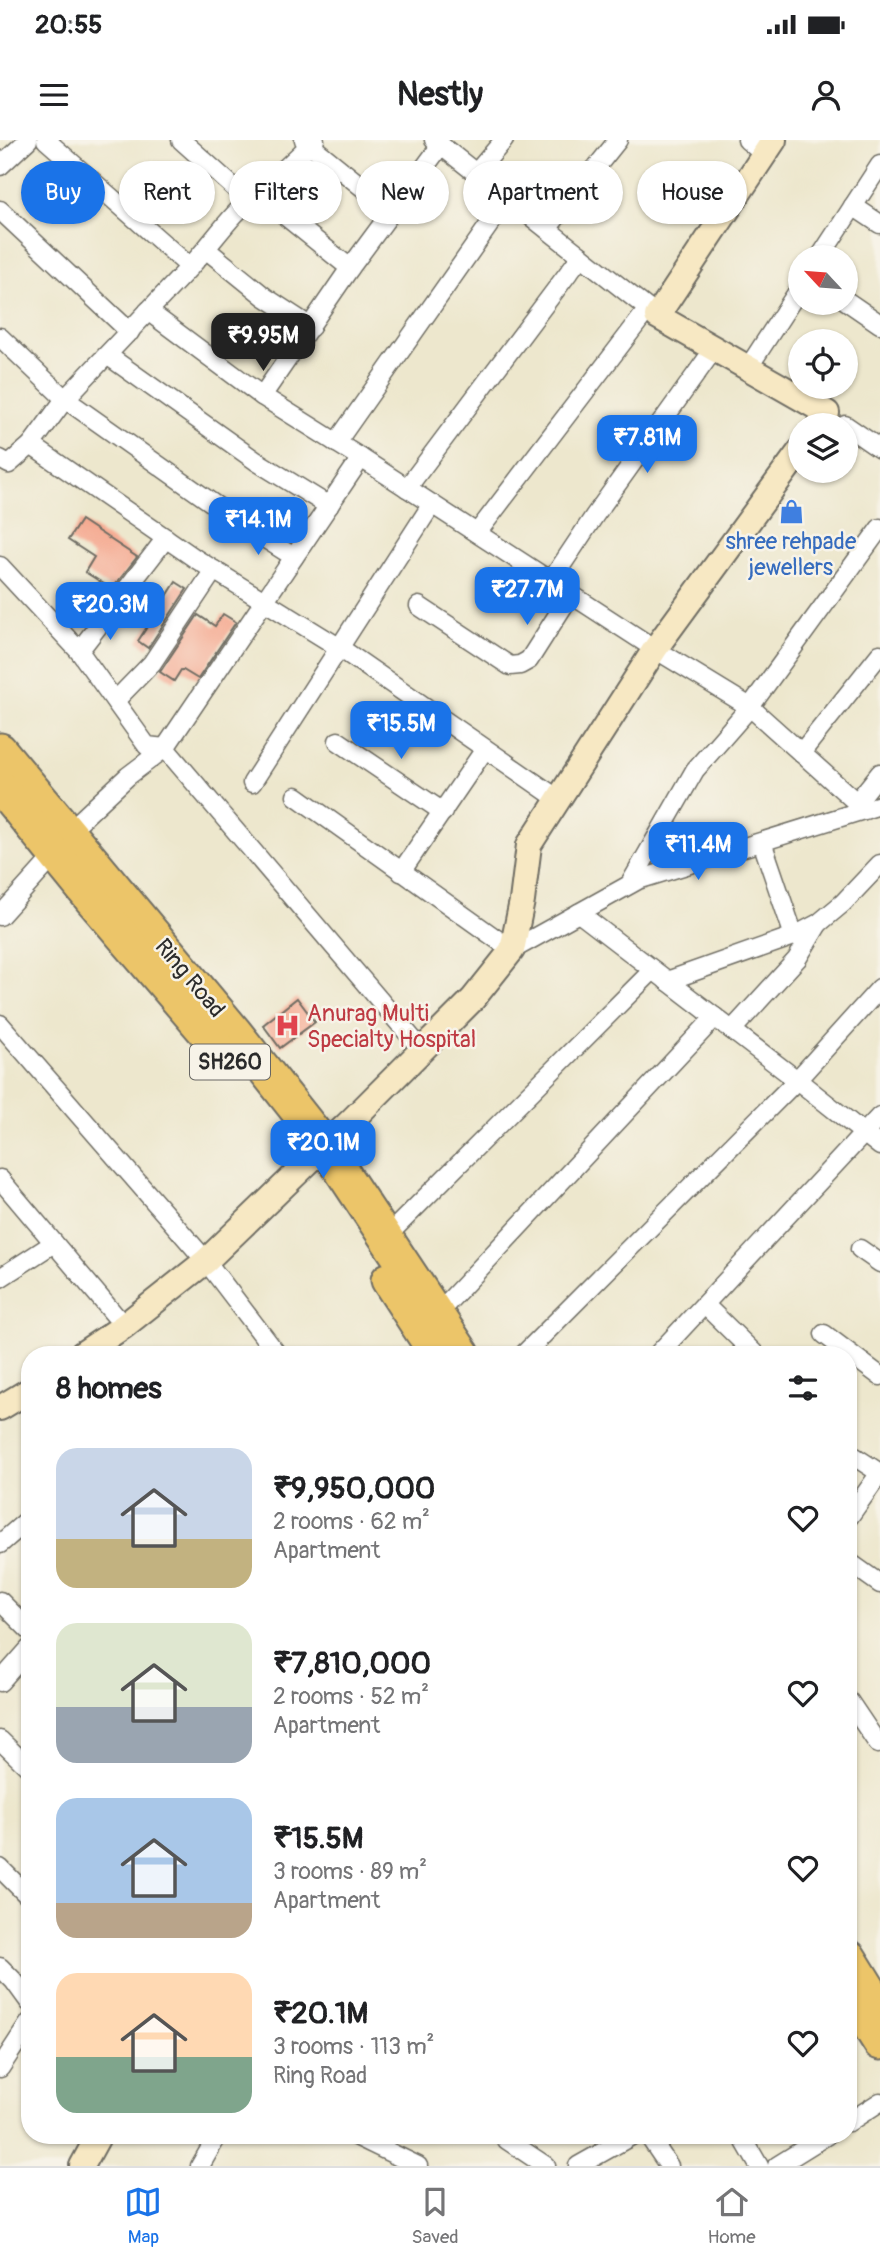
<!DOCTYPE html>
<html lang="en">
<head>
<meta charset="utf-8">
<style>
	:root { --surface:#fff; --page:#f2f2f2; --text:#202124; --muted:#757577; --line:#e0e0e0; --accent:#1a73e8 }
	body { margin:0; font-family:Pangolin,sans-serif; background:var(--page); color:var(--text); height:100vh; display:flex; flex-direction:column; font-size:26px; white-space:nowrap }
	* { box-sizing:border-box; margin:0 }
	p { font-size:23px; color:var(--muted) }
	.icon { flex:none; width:38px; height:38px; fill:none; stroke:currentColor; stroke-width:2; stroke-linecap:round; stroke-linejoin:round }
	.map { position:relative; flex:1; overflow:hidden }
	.panel { position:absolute; left:21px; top:1206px; width:836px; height:798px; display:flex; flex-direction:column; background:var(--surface); border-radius:28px; box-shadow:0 2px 5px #0004 }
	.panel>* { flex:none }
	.hud { position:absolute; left:21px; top:21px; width:838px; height:63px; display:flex; gap:14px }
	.needle { width:46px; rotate:296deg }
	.tools { position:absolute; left:788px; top:105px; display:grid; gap:14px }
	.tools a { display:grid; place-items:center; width:70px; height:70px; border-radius:50%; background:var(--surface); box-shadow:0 2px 5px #0004; font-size:35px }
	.price { position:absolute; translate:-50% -60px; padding:0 16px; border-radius:14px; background:var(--accent); color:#fff; font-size:23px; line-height:46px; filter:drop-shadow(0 2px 4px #0008) }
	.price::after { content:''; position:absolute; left:50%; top:42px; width:21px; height:16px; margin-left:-10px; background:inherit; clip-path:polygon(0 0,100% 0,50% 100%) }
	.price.on { background:#222; color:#fff }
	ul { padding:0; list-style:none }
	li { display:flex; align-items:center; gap:21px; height:175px; padding:0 35px }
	li span { display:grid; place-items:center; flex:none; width:196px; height:140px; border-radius:21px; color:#555 }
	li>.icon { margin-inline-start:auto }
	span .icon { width:84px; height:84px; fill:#fffc; stroke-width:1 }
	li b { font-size:30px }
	h2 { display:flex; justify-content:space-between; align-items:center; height:84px; padding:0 35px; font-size:30px }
	.pill { padding:0 24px; border-radius:32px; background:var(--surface); box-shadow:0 2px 5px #0004; font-size:24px; line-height:63px }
	.pill.on { background:var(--accent); color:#fff }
	.status { display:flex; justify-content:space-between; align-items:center; height:49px; padding:0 35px; background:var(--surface); direction:ltr }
	.status svg { height:19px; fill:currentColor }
	header { display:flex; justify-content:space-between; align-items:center; height:91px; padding:0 35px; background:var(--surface); font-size:32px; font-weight:800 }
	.dock { display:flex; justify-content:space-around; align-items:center; height:98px; border-top:2px solid var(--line); background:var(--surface); font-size:19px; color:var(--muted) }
	.dock a { display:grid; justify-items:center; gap:4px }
	.dock .on { color:var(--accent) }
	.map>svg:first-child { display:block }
	.building { fill:#f5a78e }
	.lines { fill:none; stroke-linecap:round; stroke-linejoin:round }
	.street-casing { stroke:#6f6d64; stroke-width:21 }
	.secondary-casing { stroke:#6f6d64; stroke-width:28 }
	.highway-casing { stroke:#6f6d64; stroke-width:37 }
	.street { stroke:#fff; stroke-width:18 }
	.secondary { stroke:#f7e8c3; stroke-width:24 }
	.highway { stroke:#ecc569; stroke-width:33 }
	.labels { text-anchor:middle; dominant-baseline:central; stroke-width:5; stroke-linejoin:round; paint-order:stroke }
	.shield { fill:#f7f3e8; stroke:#686764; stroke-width:2 }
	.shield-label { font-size:21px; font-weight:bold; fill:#2b2b2b }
	.shop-label { font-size:23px; fill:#366cbe; stroke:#f7f3e8 }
	.street-label { font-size:23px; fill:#2b2b2b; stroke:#f7f3e8 }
	.health-label { font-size:23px; fill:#be3a42; stroke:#f7f3e8; text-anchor:start }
</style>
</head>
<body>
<div class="status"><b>20:55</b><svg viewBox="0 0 49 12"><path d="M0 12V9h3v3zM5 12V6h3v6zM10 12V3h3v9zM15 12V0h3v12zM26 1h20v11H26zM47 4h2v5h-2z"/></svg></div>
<header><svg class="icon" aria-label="menu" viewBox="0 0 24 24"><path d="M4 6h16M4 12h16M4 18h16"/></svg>Nestly<svg class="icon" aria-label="person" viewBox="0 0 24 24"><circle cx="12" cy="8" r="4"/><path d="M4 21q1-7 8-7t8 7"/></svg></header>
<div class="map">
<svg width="880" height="2026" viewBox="0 0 880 2026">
	<rect width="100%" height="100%" fill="#f7f3e8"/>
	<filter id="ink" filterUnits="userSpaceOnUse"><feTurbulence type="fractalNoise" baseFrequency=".0143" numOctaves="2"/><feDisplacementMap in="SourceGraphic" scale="14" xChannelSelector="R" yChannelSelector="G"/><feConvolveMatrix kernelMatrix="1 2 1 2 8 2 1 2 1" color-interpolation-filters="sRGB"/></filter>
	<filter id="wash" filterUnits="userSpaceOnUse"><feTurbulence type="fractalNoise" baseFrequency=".00686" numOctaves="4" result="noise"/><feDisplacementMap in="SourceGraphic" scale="28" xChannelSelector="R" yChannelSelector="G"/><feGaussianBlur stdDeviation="1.57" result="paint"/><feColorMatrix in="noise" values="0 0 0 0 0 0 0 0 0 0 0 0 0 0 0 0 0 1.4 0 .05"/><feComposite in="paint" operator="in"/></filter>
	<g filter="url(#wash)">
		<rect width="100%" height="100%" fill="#ede7cd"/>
		<g id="blocks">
			<g class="building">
				<polygon points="81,380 137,417 112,449 85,432 94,417 68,400"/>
				<polygon points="176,442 187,449 148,508 138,501"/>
				<polygon points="223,474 236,482 198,539 183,530 181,530 174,541 160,532 198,475 215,486"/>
				<polygon points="297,858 315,882 280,908 263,885"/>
			</g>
		</g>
	</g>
	<g filter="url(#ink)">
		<use href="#blocks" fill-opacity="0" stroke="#6f6d64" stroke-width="2"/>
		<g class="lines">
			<defs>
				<g id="street">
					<polyline points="181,0 248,60"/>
					<polyline points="304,0 393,72"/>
					<polyline points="434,0 657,176"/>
					<polyline points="747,0 764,14"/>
					<polyline points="0,26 28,0"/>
					<polyline points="476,33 504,0"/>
					<polyline points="258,54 350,128"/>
					<polyline points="853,66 880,84"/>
					<polyline points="0,70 130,192"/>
					<polyline points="547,89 618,0"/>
					<polyline points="207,110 265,157 311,187"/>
					<polyline points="820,117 880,25"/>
					<path d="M190 127C211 105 234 69 258 54L315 0"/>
					<polyline points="845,160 880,184"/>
					<polyline points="148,171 262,256 361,318"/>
					<polyline points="0,197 65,259 190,127 46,0"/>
					<polyline points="107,215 256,321 329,366"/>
					<polyline points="748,228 800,148"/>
					<polyline points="262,256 350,128 441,5"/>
					<polyline points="845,285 880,309"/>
					<polyline points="336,303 508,58"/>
					<polyline points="0,319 9,324 31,305"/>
					<polyline points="407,348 581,116"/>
					<polyline points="477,393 648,169"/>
					<polyline points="294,417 242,384 65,259 31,305 196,419 340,508 558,659"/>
					<polyline points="0,426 79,511"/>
					<polyline points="551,441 595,375 714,209"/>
					<polyline points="419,466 510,526 520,525 529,520 571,454"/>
					<polyline points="115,561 152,523 214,430"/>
					<polyline points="338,601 443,672"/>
					<polyline points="165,608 147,606 79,511 166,398"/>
					<polyline points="801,613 880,514"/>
					<polyline points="252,643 432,364"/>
					<polyline points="296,656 512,810 638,740 880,665"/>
					<polyline points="857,662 880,633"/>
					<polyline points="68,692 128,636 165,608"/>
					<polyline points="762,702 794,796"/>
					<polyline points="401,732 485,609"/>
					<polyline points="630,744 695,630 750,567 880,388"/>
					<polyline points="579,773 797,940 880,1006"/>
					<polyline points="0,776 55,715"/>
					<polyline points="667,841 794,796 819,783 843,763 880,724"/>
					<polyline points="0,884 206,1121 277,1214"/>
					<polyline points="732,890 797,819 818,784"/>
					<polyline points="422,910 165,608 361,318 655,509 750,567 865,670"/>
					<polyline points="0,1039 124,1186"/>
					<polyline points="386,1097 653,830"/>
					<polyline points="860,1109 880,1123"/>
					<polyline points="0,1138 54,1103"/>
					<polyline points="705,1165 755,1214"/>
					<polyline points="437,1174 715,877"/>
					<polyline points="824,1194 880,1236"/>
					<polyline points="524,1214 797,940 880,848"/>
					<polyline points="658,1214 880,976"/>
					<polyline points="849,1313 880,1333"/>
					<polyline points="849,1377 880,1333"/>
					<polyline points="0,1404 30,1378"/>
					<polyline points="849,1422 880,1444"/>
					<polyline points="0,1461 30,1491"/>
					<polyline points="0,1542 30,1508"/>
					<polyline points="849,1561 878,1604"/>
					<polyline points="0,1600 30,1629"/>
					<polyline points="0,1728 30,1758"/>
					<polyline points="0,1827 14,1841 30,1863"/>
					<polyline points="0,1928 30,1882"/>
					<polyline points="849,1982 880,1962"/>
					<polyline points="354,1995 418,2026"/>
					<polyline points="507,1995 507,2000 546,2026"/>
					<polyline points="648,1995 669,2026"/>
					<polyline points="741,1995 759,2026"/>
					<polyline points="200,2026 218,1995"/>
					<polyline points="578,2026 633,1995"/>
					<polyline points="777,2026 827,1995"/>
				</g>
				<g id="secondary">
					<polyline points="774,0 657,176 827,273 819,285"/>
					<polyline points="82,1214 124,1186 206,1121 353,979 473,859 512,810 522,761 529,705 655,509 800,311"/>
					<polyline points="0,1268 30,1250"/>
					<polyline points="82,2026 99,1995"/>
				</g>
				<g id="highway">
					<polyline points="0,610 234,891 325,1006 463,1214"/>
					<polyline points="0,647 92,760 218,907"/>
					<polyline points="388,1140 436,1214"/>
					<polyline points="849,1817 880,1867"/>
					<polyline points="849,1854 880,1903"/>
				</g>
			</defs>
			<use href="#street" class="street-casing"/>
			<use href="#secondary" class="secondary-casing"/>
			<use href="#highway" class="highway-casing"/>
			<use href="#street" class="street"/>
			<use href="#secondary" class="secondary"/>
			<use href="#highway" class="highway"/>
		</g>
	</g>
	<defs>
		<symbol id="shop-bare" viewBox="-9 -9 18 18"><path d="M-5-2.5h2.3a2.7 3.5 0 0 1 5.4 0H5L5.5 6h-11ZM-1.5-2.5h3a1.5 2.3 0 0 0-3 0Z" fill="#3f7fe0" stroke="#f7f3e8" stroke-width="2.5" paint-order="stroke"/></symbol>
		<symbol id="hospital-bare" viewBox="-9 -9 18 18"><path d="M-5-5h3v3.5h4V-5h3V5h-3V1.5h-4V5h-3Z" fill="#e0444e" stroke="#f7f3e8" stroke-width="2.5" paint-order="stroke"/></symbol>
	</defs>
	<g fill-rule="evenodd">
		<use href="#shop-bare" x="774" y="354" width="35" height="35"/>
		<use href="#hospital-bare" x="270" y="868" width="35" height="35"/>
	</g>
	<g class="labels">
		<rect class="shield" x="190" y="904.5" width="80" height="35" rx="5"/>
		<g class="shield-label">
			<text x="230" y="922">SH260</text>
		</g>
		<g class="shop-label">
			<text x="791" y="401">shree rehpade<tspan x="791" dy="26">jewellers</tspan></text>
		</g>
		<g class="street-label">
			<text transform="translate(190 838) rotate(50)">Ring Road</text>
		</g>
		<g class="health-label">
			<text x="307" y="873">Anurag Multi<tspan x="307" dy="26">Specialty Hospital</tspan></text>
		</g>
	</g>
</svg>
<div class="tools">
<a><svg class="needle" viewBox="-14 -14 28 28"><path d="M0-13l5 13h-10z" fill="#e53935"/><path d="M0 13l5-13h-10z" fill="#757577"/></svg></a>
<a><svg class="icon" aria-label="locate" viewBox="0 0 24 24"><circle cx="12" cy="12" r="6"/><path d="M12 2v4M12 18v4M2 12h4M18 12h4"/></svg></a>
<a><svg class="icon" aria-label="layers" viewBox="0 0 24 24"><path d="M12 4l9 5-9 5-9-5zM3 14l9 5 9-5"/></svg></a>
</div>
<b class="price on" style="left:263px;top:233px">₹9.95M</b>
<b class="price" style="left:647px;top:335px">₹7.81M</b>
<b class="price" style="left:258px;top:417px">₹14.1M</b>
<b class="price" style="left:527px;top:487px">₹27.7M</b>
<b class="price" style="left:110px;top:502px">₹20.3M</b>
<b class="price" style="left:401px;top:621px">₹15.5M</b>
<b class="price" style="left:698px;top:742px">₹11.4M</b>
<b class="price" style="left:323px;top:1040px">₹20.1M</b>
<div class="hud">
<a class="pill on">Buy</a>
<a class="pill">Rent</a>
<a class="pill">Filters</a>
<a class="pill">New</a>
<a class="pill">Apartment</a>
<a class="pill">House</a>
</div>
<section class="panel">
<h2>8 homes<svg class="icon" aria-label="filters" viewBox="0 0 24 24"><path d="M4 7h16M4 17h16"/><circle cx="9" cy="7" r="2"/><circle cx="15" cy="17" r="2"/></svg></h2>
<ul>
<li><span style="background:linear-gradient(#c9d6e8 65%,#c2b280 0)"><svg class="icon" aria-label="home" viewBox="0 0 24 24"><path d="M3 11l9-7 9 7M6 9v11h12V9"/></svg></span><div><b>₹9,950,000</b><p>2 rooms · 62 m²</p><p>Apartment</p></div><svg class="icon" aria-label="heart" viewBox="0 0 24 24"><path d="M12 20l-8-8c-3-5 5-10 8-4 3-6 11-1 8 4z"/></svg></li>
<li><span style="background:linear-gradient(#dfe7d0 60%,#9aa5b1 0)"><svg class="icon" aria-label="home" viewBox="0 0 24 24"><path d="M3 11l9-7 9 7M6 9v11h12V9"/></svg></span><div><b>₹7,810,000</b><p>2 rooms · 52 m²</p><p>Apartment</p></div><svg class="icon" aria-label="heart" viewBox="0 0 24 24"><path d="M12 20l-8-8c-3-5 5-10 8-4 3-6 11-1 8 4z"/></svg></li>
<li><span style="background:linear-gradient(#a9c7e8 75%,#b9a48a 0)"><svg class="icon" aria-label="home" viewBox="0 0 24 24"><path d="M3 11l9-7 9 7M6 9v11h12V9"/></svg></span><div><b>₹15.5M</b><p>3 rooms · 89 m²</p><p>Apartment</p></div><svg class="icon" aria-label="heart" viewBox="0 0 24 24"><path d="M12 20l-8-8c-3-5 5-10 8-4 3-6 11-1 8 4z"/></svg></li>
<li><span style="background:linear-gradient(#ffd9b3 60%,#7fa58c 0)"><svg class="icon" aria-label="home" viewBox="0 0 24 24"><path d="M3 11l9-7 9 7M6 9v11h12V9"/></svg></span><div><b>₹20.1M</b><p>3 rooms · 113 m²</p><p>Ring Road</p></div><svg class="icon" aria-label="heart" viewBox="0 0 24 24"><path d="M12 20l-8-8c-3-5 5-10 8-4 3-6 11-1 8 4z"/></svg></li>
</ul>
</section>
</div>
<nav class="dock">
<a class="on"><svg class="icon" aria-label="map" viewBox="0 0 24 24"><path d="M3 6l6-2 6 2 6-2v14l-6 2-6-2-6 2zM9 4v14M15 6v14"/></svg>Map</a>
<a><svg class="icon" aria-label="saved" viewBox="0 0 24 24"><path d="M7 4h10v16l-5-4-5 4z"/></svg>Saved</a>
<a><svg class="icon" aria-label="home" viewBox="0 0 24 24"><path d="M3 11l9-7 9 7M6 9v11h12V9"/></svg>Home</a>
</nav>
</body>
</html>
